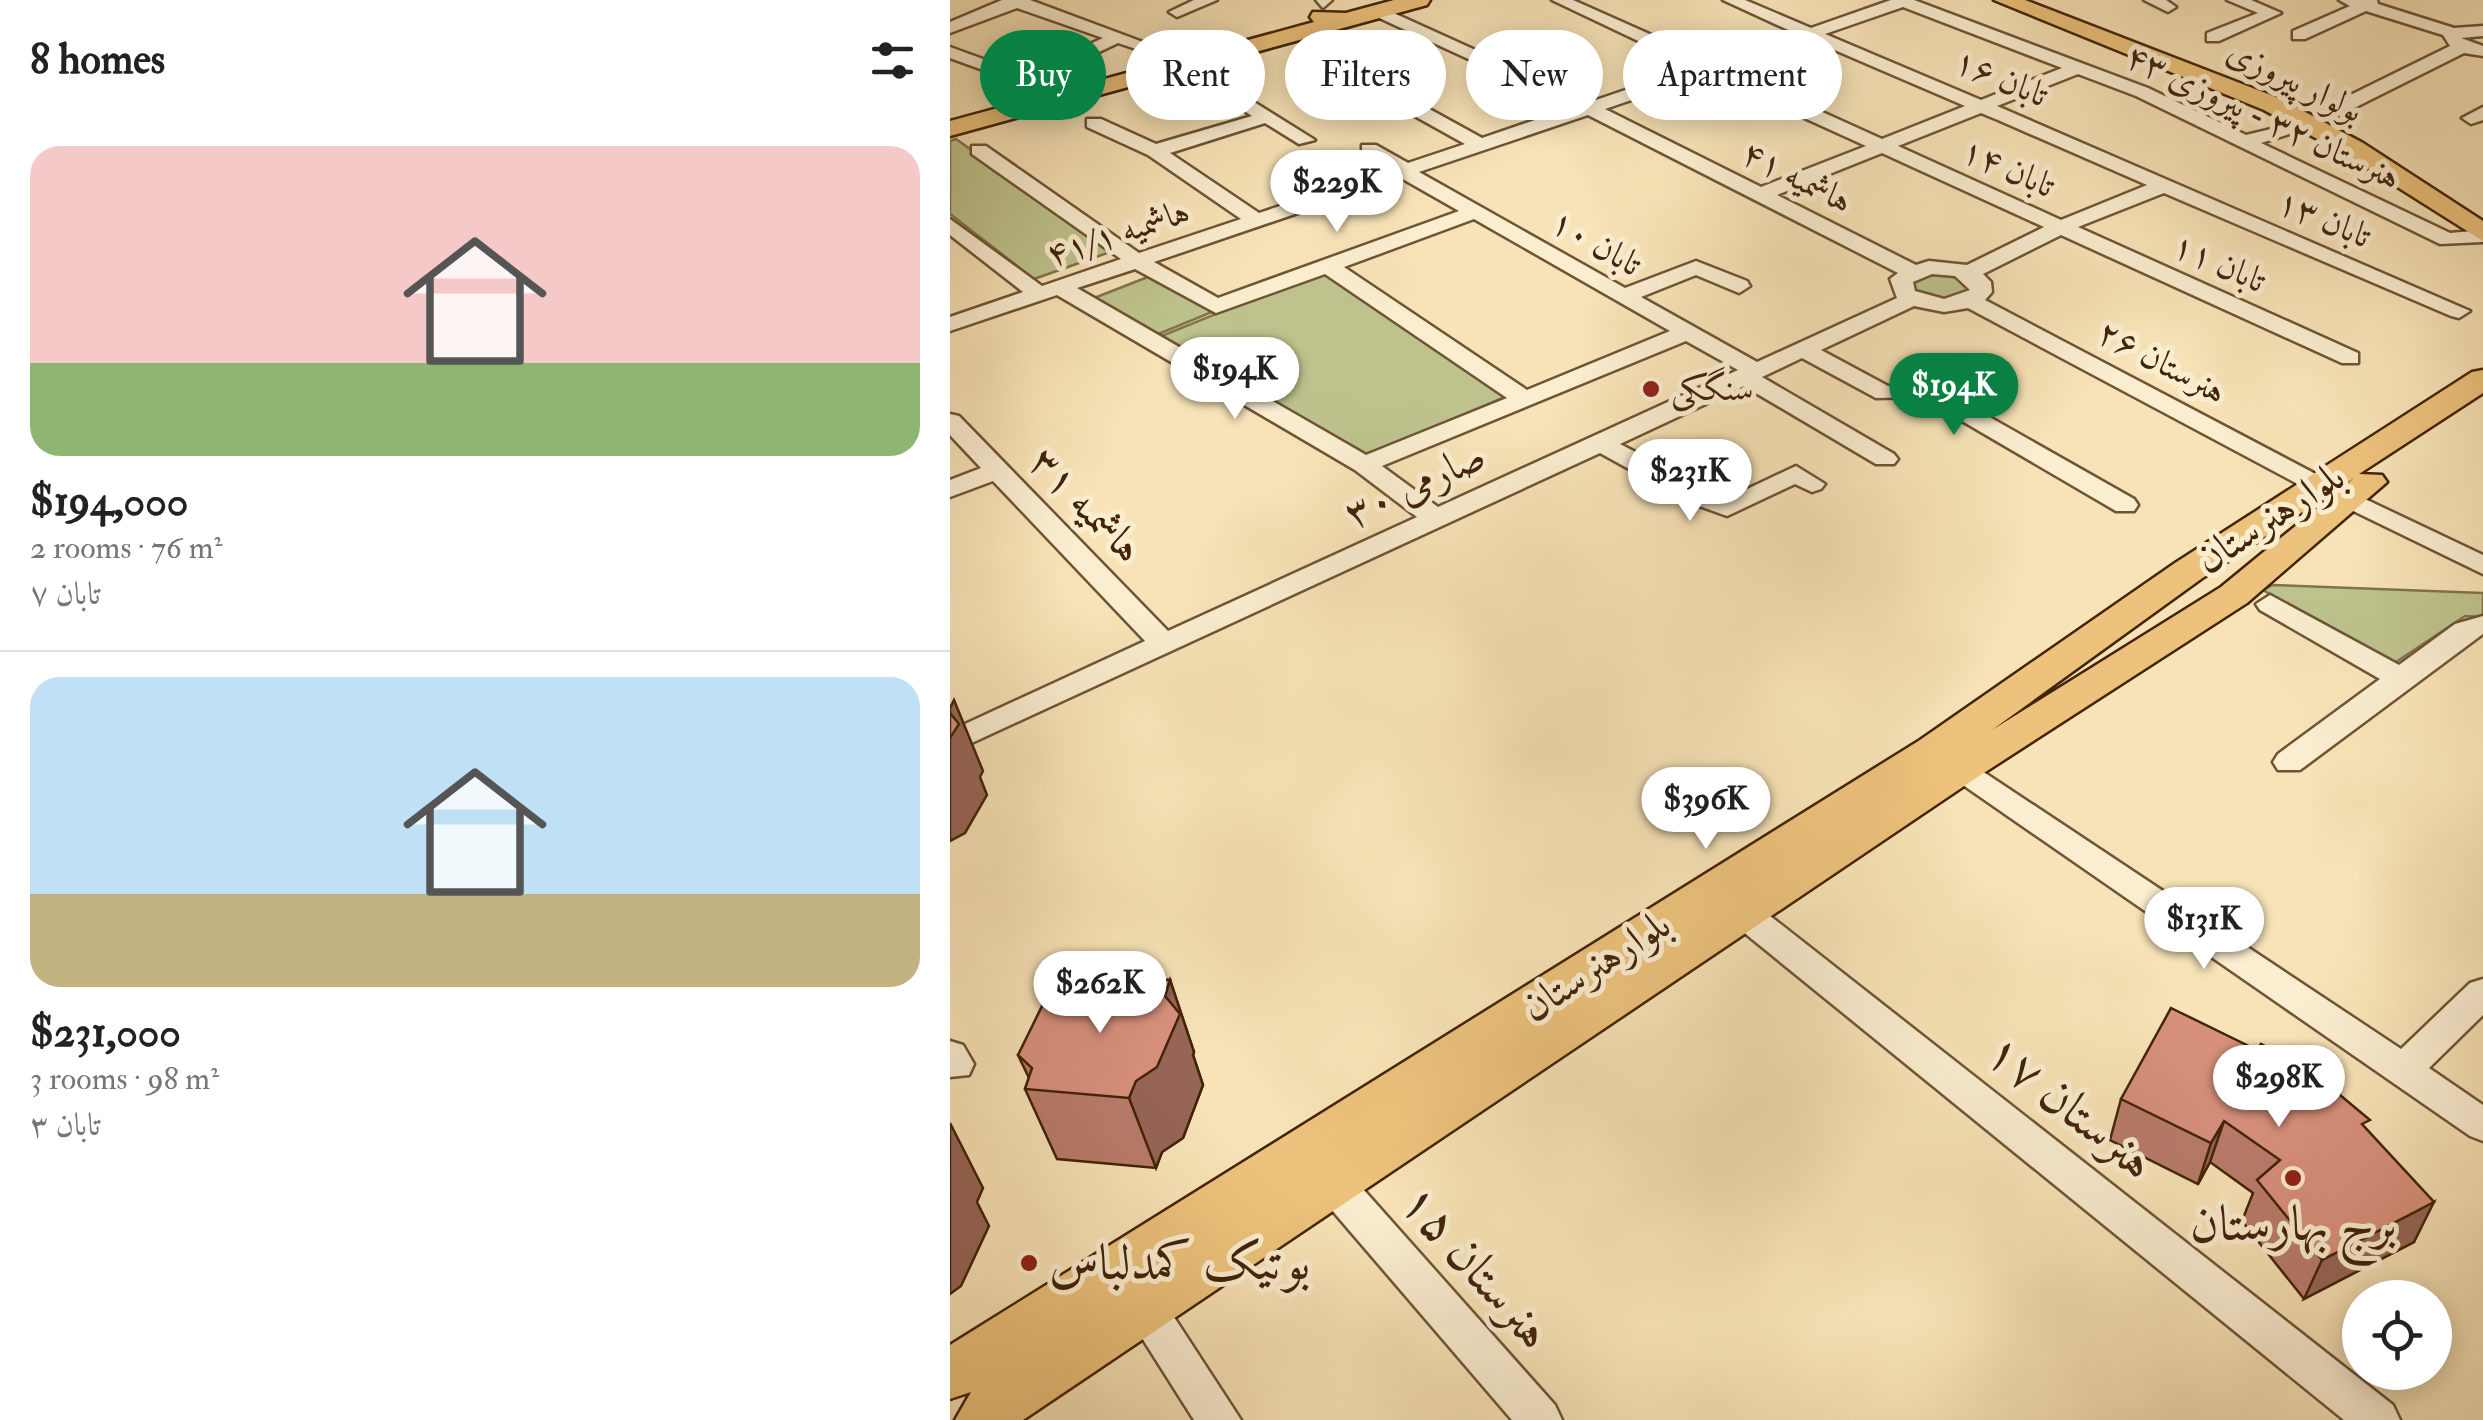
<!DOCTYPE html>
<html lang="en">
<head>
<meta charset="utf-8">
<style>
	:root { --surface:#fff; --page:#f6f6f6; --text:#222; --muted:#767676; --line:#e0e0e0; --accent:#0b8043 }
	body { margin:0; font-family:"IM FELL Double Pica",Amiri,serif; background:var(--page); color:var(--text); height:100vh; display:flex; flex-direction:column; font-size:38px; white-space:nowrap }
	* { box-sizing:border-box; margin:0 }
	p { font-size:32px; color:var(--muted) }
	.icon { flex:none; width:55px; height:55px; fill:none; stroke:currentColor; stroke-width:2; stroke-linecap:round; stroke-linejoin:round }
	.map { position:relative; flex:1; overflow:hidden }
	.side { display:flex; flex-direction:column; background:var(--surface); width:950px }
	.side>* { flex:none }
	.hud { position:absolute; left:30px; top:30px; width:950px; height:90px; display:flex; gap:20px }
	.buttons { position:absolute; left:1392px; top:1280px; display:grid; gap:20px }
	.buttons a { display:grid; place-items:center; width:110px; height:110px; border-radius:50%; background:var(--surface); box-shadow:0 5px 25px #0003; font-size:50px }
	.price { position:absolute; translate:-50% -85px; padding:0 22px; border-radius:35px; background:#fff; color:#222; font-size:32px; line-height:65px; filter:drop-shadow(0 2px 5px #0008) }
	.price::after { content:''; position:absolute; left:50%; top:60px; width:30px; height:22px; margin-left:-15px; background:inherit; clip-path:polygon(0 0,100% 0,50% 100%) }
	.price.on { background:var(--accent); color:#fff }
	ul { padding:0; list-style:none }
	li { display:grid; align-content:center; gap:20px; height:530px; padding:0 30px }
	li+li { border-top:2px solid var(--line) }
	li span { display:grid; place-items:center; height:310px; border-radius:30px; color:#555 }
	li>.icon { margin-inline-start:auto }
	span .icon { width:180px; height:180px; fill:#fffc; stroke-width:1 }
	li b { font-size:42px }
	h2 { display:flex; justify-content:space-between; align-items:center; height:120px; padding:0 30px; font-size:42px }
	.chip { padding:0 35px; border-radius:45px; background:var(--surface); box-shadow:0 5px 25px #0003; font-size:35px; line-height:90px }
	.chip.on { background:var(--accent); color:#fff }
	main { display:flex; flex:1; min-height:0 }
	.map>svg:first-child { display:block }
	.green { fill:#bec38d; stroke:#80744b; stroke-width:2.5 }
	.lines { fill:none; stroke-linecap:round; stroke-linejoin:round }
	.minor-casing { stroke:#6f5434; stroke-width:5 }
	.major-casing { stroke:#422409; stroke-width:5 }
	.minor { fill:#faedd0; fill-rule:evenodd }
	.major { fill:#ecc27c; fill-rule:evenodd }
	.wall { fill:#b97c6b; stroke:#422409; stroke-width:2.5 }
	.shaded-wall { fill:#966557; stroke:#422409; stroke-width:2.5 }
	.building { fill:#d7907c; stroke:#422409; stroke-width:2.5 }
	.poi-dot { fill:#8f2418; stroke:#faedd0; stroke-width:4 }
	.labels { text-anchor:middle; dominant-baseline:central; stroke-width:10; stroke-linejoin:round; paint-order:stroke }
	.far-street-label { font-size:35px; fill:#422409; stroke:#faedd0 }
	.far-poi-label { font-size:35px; fill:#422409; stroke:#faedd0; text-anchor:start }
	.street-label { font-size:42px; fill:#422409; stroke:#faedd0 }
	.near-street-label { font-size:50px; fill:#422409; stroke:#faedd0 }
	.near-poi-label { font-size:50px; fill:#422409; stroke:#faedd0 }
</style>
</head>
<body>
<main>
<section class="side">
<h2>8 homes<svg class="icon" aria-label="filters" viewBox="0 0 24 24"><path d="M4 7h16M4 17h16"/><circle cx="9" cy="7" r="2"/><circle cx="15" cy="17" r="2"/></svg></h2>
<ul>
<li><span style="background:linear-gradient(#f6c9c9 70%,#8fb573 0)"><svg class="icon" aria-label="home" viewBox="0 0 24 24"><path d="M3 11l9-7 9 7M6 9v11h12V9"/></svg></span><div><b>$194,000</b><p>2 rooms · 76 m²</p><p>تابان ۷</p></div></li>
<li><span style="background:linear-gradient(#bfe0f5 70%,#c2b280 0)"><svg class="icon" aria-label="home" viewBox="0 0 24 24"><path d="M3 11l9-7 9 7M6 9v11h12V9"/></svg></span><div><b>$231,000</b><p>3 rooms · 98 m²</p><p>تابان ۳</p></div></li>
</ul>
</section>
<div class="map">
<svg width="1533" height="1420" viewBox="0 0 1533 1420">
	<rect width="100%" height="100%" fill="#f7e3b7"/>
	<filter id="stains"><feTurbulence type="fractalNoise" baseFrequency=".002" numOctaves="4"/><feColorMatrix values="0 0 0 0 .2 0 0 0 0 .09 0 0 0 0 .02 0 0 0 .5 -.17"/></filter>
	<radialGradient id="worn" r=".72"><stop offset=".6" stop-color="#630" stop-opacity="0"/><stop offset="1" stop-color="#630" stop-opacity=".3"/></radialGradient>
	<g class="green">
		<polygon points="6,139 163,251 84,279 0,214 0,141"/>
		<polygon points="372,271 555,397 415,457 209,337"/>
		<polygon points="975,273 1011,276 1019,290 991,300 965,292 962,281"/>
		<polygon points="203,275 262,312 206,335 144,298"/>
		<polygon points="1323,585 1533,593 1533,617 1515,616 1443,664 1313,590"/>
	</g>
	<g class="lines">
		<defs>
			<g id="minor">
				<polygon points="52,0 80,0 225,54 216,59 168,43 90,80 100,86 91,91 0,58 0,47 74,74 153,38 67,8 0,33 0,22"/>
				<polygon points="244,0 267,0 227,17 219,12"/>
				<polygon points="366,0 382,0 373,8"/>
				<path d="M602 0H623L760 61 845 33 773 0H795L861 28 941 0H964L1198 88 1296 135 1355 121V129L1311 143 1500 233 1533 230V242L1490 244 1186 96 1128 74 1047 106 1520 311 1509 318 1501 316 1214 193 1128 227 1408 353V363H1392L1111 235 1033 274 1041 282 1042 292 1035 300 1379 481 1383 486 1379 491H1361L1018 308 994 312 964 306 871 350 938 386 983 385 1184 499 1188 505 1184 511H1166L971 397 926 398 852 358 812 377 944 454 948 459 944 464H926L794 386 670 444 776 499 846 466 875 484 871 489 862 492 845 484 777 516 741 503 650 453 0 753V731L195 641 43 481 0 497V480L31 468 0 435V414L9 416 218 631 467 517 405 470 107 295 0 331V317L73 292 0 235V219L92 286 171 259 22 154V146H36L189 253 291 219 198 155 137 127V119H151L206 144 302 116 254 84 269 80 365 140 349 144 315 123 220 153 309 213 440 169 412 153V145H426L458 163 515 144 362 59V51H374L532 138 623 107 425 16V10H437L640 102 743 67ZM953 7 1112 68 1031 100 875 34ZM859 39 1015 106 932 139 775 68ZM758 74 916 146 811 187 655 109ZM1031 113 1048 120 1197 185 1111 220 948 146ZM638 115 948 273 940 279 947 298 807 362 691 297 746 275 789 293 800 286 797 281 746 261 675 288 469 172ZM932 153 1094 227 1017 265 979 261 966 265 827 195ZM451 178 509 211 268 298 204 262ZM524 219 720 331 577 390 394 267ZM185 269 266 313 375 274 557 398 416 455 127 288ZM982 274 1005 276 1020 290 994 299 965 291 963 282ZM736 341 788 370 488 507 432 466Z"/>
				<polygon points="1194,0 1216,0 1226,7 1218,12"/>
				<polygon points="1277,0 1301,0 1331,13 1269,41 1257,41 1257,33 1308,13"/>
				<polygon points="1389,0 1427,0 1428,4 1504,28 1533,26 1533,36 1511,38 1533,46 1533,56 1514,53 1388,116 1374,116 1374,108 1500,46 1493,35 1416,11 1355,39 1343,39 1343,31 1400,6"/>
				<polygon points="1533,107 1533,120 1521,124 1512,118"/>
				<polygon points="1396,490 1533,555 1533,574 1387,503 1383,498 1387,493"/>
				<polygon points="1320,595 1449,665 1505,624 1533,616 1533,634 1350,770 1328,770 1323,762 1328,754 1430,679 1310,610 1306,604"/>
				<polygon points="1011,757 1451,1049 1520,983 1533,979 1533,1015 1479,1068 1533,1105 1533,1141 1520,1136 1000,776 995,768 1000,760"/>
				<polygon points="793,900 805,904 1443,1405 1450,1420 1394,1420 781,922 776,913 781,904"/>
				<polygon points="0,1041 13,1045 24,1064 19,1075 0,1077"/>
				<polygon points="383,1166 397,1171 605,1405 612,1420 562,1420 369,1195 363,1183 369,1171"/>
				<polygon points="194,1289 209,1294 291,1420 244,1420 173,1308 179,1294"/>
			</g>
			<g id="major">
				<polygon points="444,0 480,0 477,5 0,136 0,121 364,22 360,17 363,12 396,13"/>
				<polygon points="1044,0 1075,0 1331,99 1413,143 1533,221 1533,241 1395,154 1314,110"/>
				<path d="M1533 370V393L1409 474 1432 475 1437 482 1297 603 1026 778 73 1420H5L21 1392 0 1399V1345L970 740 1225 563 1522 372ZM1404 478 1271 587 1042 730 1251 579Z"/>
			</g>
		</defs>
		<use href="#minor" class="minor-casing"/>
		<use href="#major" class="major-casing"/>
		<use href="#minor" class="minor"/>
		<use href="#major" class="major"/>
	</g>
	<g class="wall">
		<polygon points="220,980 244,1052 243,1055 253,1085 233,1138 212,1152 206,1168 107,1159 75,1089 79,1078 68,1055"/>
		<polygon points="1171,1099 1416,1129 1464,1242 1354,1299 1292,1221 1303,1193 1260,1162 1248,1184 1160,1140"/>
	</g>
	<g class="shaded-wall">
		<polygon points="4,700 33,771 30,777 37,795 15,833 0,841 0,708"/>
		<polygon points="220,980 244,1052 243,1055 253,1085 233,1138 212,1152 206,1168 179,1098"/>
		<polygon points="1274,1121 1260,1162 1248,1184 1261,1143"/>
		<polygon points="0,1123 33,1188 27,1202 39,1226 11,1286 0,1294"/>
		<polygon points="1484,1202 1464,1242 1354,1299 1372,1260"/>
	</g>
	<g class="building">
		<polygon points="0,713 9,724 0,738"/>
		<polygon points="125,974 220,980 215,996 230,1014 207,1067 186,1081 179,1098 75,1089 82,1068 68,1055 94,1002 119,989"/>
		<polygon points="1221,1008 1307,1050 1311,1044 1366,1075 1420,1120 1412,1124 1484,1202 1372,1260 1307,1180 1330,1160 1274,1121 1261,1143 1171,1099"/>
	</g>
	<g class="poi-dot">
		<circle cx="701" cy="389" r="10"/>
		<circle cx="1343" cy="1178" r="10"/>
		<circle cx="79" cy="1263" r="10"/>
	</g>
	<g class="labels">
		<g class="far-street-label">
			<text transform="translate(1051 78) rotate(23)">تابان ۱۶</text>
			<text transform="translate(1345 81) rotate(26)">بولوار پیروزی</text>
			<text transform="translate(1313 117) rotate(25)">هنرستان ۳۲ - پیروزی ۴۳</text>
			<text transform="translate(1058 168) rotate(24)">تابان ۱۴</text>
			<text transform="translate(847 177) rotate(27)">هاشمیه ۴۱</text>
			<text transform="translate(1374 219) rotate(23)">تابان ۱۳</text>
			<text transform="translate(168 233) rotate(-18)">هاشمیه ۴۱/۱</text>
			<text transform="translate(646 243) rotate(30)">تابان ۱۰</text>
			<text transform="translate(1269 263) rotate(24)">تابان ۱۱</text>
			<text transform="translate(1212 362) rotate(28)">هنرستان ۲۶</text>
		</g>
		<g class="far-poi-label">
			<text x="721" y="389">سنگکی</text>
		</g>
		<g class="street-label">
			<text transform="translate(465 485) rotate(-25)">صارمی ۳۰</text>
			<text transform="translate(136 505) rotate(46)">هاشمیه ۳۱</text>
			<text transform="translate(1320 518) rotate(-33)">بلوارهنرستان</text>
			<text transform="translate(646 966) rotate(-33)">بلوارهنرستان</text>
		</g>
		<g class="near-street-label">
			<text transform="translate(1120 1107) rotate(39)">هنرستان ۱۷</text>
			<text transform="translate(526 1267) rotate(49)">هنرستان ۱۵</text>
		</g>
		<g class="near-poi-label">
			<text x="1343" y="1224">برج بهارستان</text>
			<text x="99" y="1263" text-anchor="start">بوتیک کمدلباس</text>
		</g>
	</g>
	<rect width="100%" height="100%" filter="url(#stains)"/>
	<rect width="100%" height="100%" fill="url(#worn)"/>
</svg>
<div class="buttons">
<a><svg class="icon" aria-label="locate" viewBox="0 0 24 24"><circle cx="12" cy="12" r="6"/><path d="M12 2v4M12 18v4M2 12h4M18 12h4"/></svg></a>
</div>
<b class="price" style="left:387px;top:235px">$229K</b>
<b class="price" style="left:285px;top:422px">$194K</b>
<b class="price on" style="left:1004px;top:438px">$194K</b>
<b class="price" style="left:740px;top:524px">$231K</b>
<b class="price" style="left:756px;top:852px">$396K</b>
<b class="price" style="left:1254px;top:972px">$131K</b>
<b class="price" style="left:150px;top:1036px">$262K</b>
<b class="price" style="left:1329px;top:1130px">$298K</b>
<div class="hud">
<a class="chip on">Buy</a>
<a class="chip">Rent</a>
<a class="chip">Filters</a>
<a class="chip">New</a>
<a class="chip">Apartment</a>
</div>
</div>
</main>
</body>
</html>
